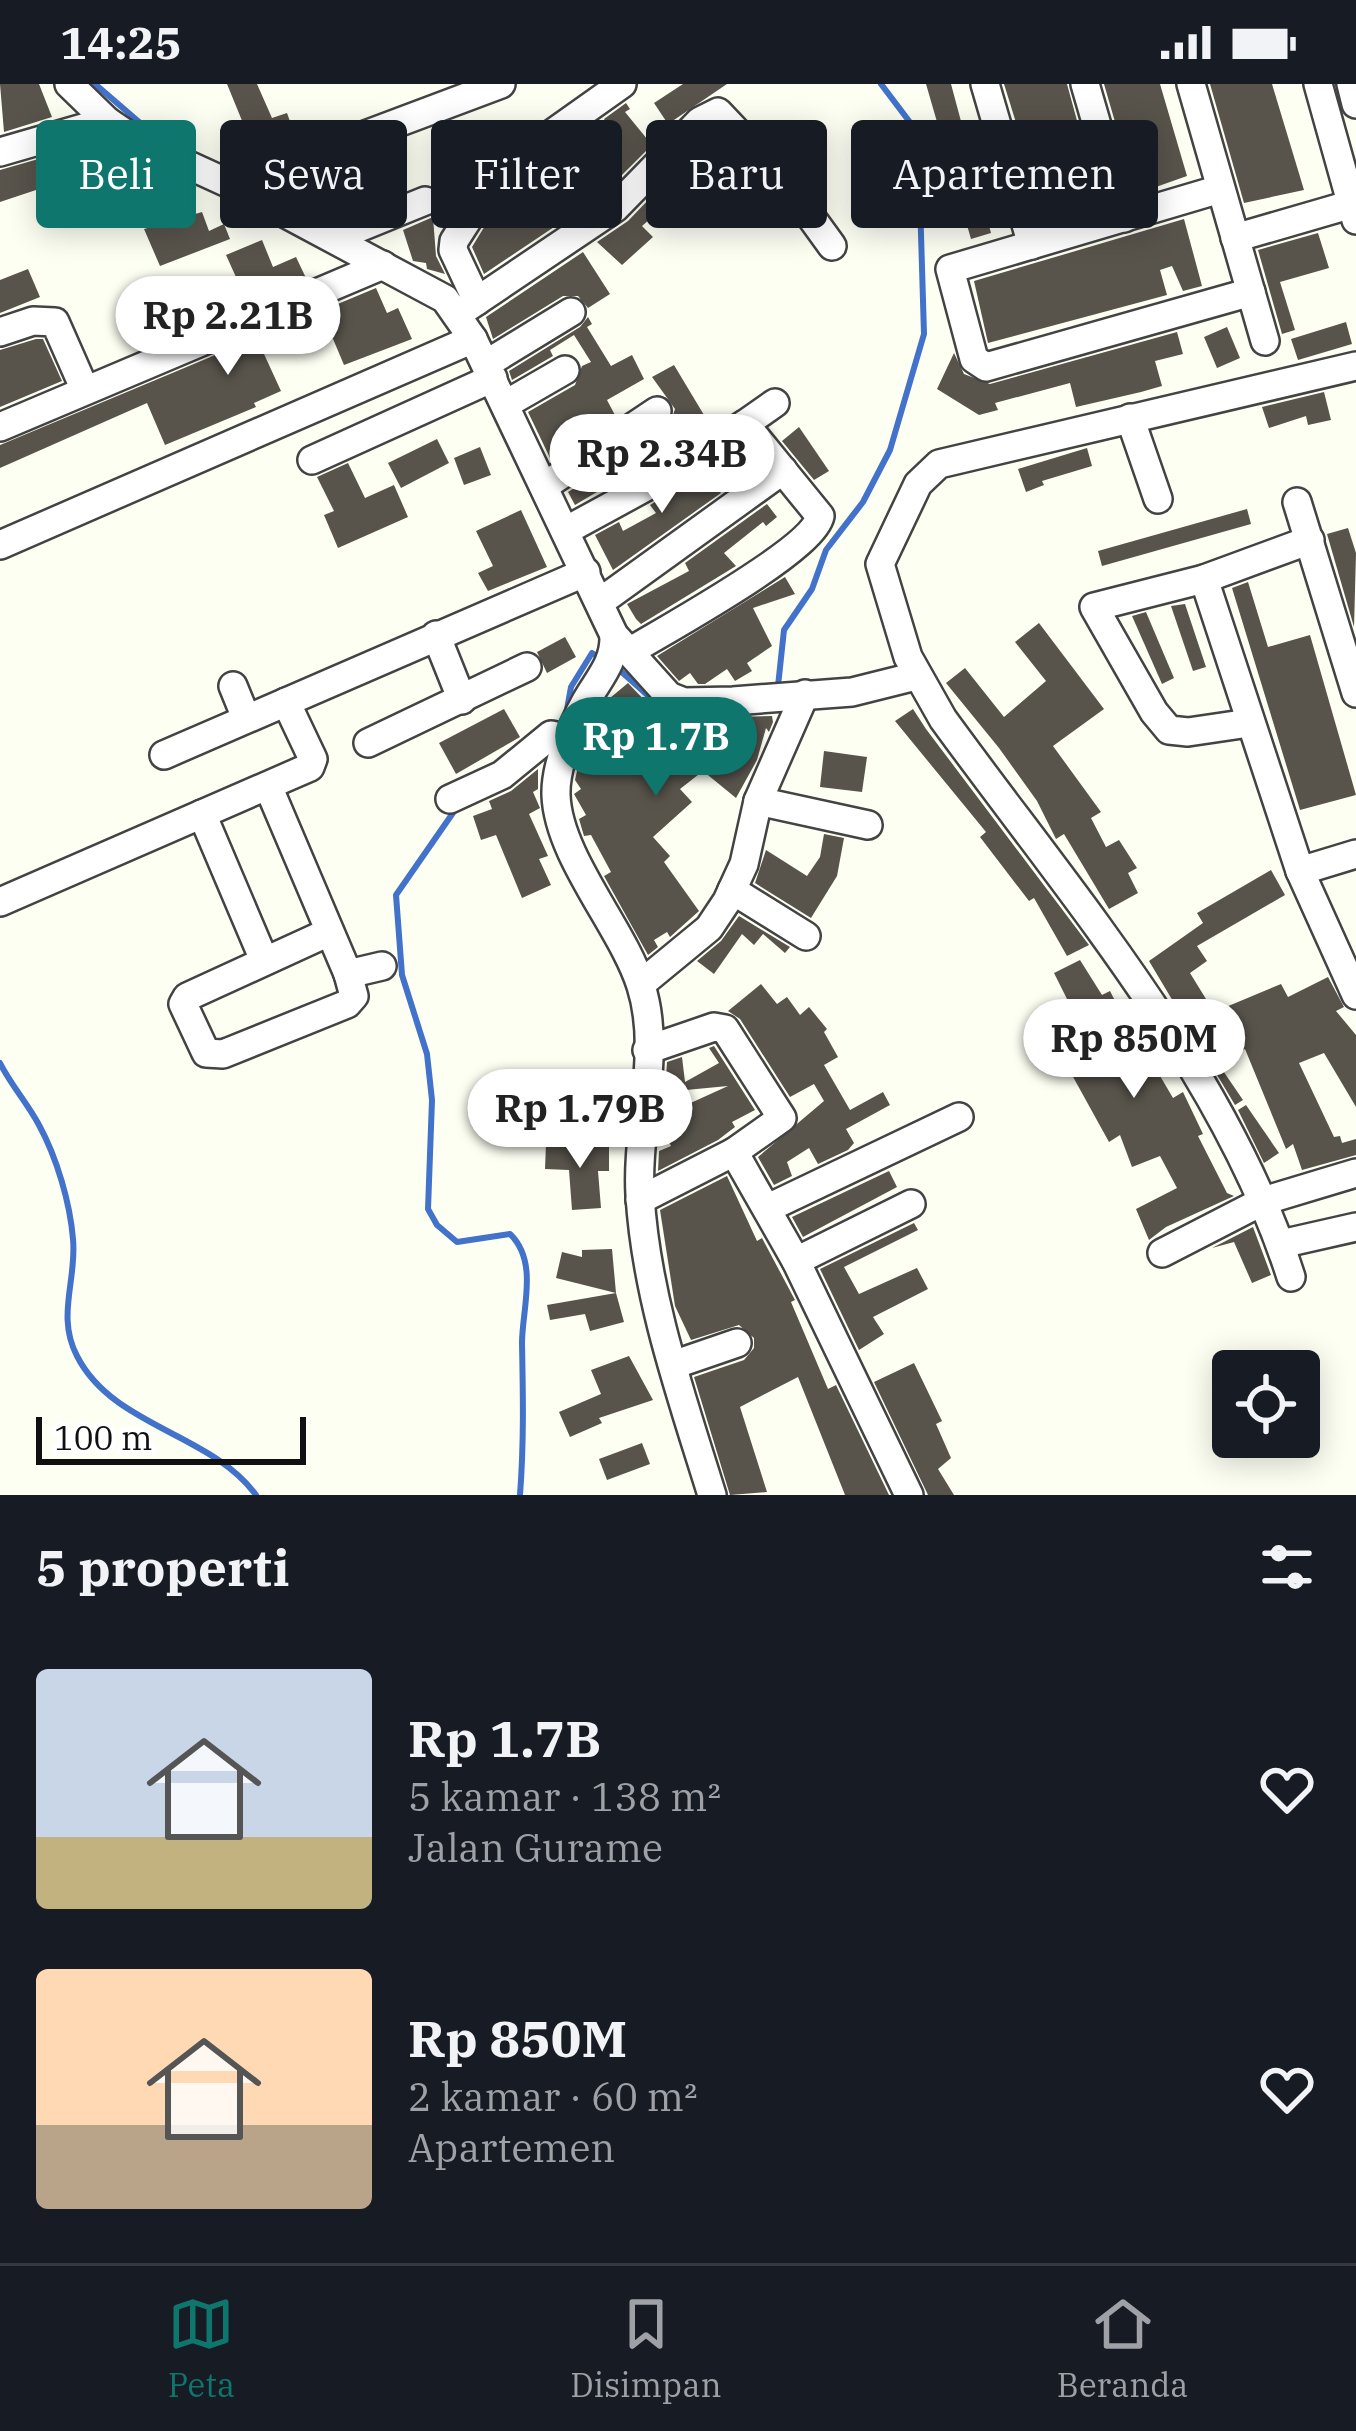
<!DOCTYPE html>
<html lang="id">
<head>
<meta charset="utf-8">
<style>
	:root { --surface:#171b24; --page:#242831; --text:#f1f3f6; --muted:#9ea1a6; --line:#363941; --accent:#0f766e }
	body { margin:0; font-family:"IBM Plex Serif",serif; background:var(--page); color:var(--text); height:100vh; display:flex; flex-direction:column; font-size:45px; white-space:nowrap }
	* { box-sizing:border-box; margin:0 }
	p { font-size:39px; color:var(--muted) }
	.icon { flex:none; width:66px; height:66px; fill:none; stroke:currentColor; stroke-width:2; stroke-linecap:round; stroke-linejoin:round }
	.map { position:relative; height:1411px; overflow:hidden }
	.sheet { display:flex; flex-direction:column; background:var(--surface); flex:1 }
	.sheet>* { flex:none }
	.guide { position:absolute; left:36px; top:36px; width:1284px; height:108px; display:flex; gap:24px }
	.buttons { position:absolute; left:1212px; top:1266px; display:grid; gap:24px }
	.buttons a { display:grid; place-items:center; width:108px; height:108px; border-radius:12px; background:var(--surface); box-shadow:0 6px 30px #0003; font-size:60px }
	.scale { position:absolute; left:36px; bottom:30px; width:270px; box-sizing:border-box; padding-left:12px; border:6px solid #101010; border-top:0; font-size:33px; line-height:42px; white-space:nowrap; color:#101010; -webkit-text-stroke:9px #fff; paint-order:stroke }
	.price { position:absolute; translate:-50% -102px; padding:0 27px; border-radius:42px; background:#fff; color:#222; font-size:39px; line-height:78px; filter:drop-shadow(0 3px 6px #0008) }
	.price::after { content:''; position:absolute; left:50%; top:72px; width:36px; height:27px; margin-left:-18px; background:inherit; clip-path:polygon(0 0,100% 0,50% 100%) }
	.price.on { background:var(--accent); color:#fff }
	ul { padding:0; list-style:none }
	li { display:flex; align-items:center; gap:36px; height:300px; padding:0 36px }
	li span { display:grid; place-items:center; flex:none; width:336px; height:240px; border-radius:12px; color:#555 }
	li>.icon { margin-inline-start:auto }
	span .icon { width:144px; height:144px; fill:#fffc; stroke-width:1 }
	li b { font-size:51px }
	h2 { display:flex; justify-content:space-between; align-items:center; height:144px; padding:0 36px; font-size:51px }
	.pill { padding:0 42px; border-radius:12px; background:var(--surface); box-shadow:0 6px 30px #0003; font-size:42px; line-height:108px }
	.pill.on { background:var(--accent); color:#fff }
	.status { display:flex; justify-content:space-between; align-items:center; height:84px; padding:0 60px; background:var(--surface); direction:ltr }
	.status svg { height:33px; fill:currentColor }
	.menu { display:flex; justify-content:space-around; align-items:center; height:168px; border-top:3px solid var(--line); background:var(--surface); font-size:33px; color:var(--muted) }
	.menu a { display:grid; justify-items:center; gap:6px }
	.menu .on { color:var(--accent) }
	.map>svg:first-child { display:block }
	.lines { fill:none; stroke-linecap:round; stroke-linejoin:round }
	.stream { stroke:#4272ca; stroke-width:6 }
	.building { fill:#58544c }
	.minor-casing { stroke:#434343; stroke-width:32 }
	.minor { stroke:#fff; stroke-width:27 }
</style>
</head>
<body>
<div class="status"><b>14:25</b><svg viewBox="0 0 49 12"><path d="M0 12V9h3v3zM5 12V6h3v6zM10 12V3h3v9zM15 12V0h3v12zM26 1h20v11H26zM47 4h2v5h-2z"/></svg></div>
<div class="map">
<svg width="1356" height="1411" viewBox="0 0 1356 1411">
	<rect width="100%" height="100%" fill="#fefff3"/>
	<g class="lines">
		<g class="stream">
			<polyline points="95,0 146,44"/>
			<polyline points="616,583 652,615 662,618"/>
			<polyline points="778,602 784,546 812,505 826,466 863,418 890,366 924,250 919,83 912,41 881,0"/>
			<polyline points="566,631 571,603 592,569 599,573"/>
			<path d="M455 726 396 811 402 891 427 970 432 1016 428 1125 437 1141 457 1158 510 1150C539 1178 522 1225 522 1259 523 1310 524 1359 520 1411"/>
			<path d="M0 979C11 1001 28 1020 39 1041 57 1074 70 1119 73 1155 77 1196 56 1232 77 1272 113 1343 211 1349 256 1411"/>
		</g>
	</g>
	<g class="building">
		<polygon points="0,0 39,0 52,33 4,48"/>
		<polygon points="227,0 257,0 272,34 287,29 297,57 242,78 231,49 245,44"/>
		<polygon points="683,0 727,0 668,40 654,19"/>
		<polygon points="926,0 951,0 991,149 971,155"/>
		<polygon points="1004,0 1067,0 1100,121 1046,135"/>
		<polygon points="1104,0 1160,0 1187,92 1136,110"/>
		<polygon points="1210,0 1272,0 1304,106 1244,119"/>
		<polygon points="626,19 630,25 625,28 652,61 603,110 570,132 558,121 554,124 563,137 484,190 472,163 486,140 507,118 514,120 512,113 560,66 581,51 589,65 609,44 604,35"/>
		<polygon points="463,45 469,45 488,81 462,94 442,55"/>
		<polygon points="94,59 102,80 79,89 85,105 42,121 36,106 0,118 0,86"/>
		<polygon points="676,87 699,114 685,128 673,115 642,142 653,153 622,181 597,158 628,137"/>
		<polygon points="202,128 209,147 224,140 230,155 160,182 144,145"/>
		<polygon points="433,133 436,172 445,190 427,185 426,179 413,177 403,146"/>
		<polygon points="1184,135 1202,202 1183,207 1172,182 1160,186 1167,211 988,259 974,197"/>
		<polygon points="1318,149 1329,184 1280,198 1295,246 1282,250 1258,166"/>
		<polygon points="262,156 273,183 296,173 306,194 253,216 251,210 245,213 226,171"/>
		<polygon points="583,168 610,210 588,224 578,212 563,212 493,255 486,233"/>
		<polygon points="28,185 40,213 0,229 0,196"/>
		<polygon points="376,204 387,229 398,224 412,255 344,281 328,243 264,270 281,307 254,319 256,323 165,361 147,319 0,384 0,361"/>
		<polygon points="588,233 592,240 587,243 611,282 632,271 644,295 607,316 616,333 551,376 528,328 575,301 582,282 591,278 574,251 550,266 553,272 512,296 509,287 580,243"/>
		<polygon points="1346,238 1352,260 1298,276 1291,255"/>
		<polygon points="1227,243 1240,274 1217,284 1204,253"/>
		<polygon points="1177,248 1183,270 1155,277 1162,302 1141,308 1076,323 1070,299 995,319 998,326 979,331 937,305 954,269 964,290 990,300"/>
		<polygon points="36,255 43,255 62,297 0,323 0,266"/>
		<polygon points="674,281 710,341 575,421 568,408 668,346 675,325 652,293"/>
		<polygon points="1324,308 1331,336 1308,341 1306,332 1269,344 1262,323"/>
		<polygon points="799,343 829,387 814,396 782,357"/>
		<polygon points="437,355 449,379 401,404 388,379"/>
		<polygon points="480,363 491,391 464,401 454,374"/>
		<polygon points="741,364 750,375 742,369 710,394 721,409 613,486 595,451 619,438 623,447 656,429 650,421"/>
		<polygon points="1087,364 1092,382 1042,397 1044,401 1026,408 1018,385"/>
		<polygon points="348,379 365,414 394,401 408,433 338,464 324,431 334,427 317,393"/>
		<polygon points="767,420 777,433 766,442 763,438 724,469 736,482 641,540 636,535 627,520 689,487 685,479"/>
		<polygon points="1247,425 1251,440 1102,482 1098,467"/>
		<polygon points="521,426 547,483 488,507 478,489 493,482 476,447"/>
		<polygon points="1348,444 1356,469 1354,543 1327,450"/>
		<polygon points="785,493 795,510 753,524 772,562 747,579 752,587 735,597 727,585 705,600 698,600 690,589 679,597 657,572"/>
		<polygon points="1248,498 1268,563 1310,551 1356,711 1300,726 1232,504"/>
		<polygon points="1185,520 1206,583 1193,587 1171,522"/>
		<polygon points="1146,528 1174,594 1162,600 1132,532"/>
		<polygon points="1039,539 1104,625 1053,662 1101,728 1091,734 1106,763 1119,756 1137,784 1128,789 1138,809 1109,825 1064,750 1056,755 1037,717 999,664 946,599 965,584 1004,633 1046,597 1015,558"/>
		<polygon points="565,553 576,573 547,589 537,568"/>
		<polygon points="628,599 666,639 675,634 772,632 773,638 769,648 766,644 757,676 736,714 703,687 680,705 692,718 653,753 670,772 664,778 699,827 670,853 667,848 654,856 658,863 648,871 604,792 611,788 591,751 584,752 579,735 586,731 574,710 581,705 575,696 577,687 610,663 595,646 619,624 610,614"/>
		<polygon points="504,625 520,653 456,690 439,659"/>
		<polygon points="913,625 926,645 1089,861 1067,872 1034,814 1029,817 980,753 986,748 895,637"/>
		<polygon points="824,667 867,673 862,708 820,703"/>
		<polygon points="538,685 538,705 533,708 540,724 529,730 548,772 539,775 551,801 522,814 496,751 481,756 473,732 492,725 489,717 511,707"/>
		<polygon points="824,750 844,754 837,792 811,834 755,799 766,766 807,792 820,773"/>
		<polygon points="1271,786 1285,811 1197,862 1207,877 1190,889 1214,928 1281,900 1288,913 1328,893 1344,923 1336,927 1356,951 1356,1023 1324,969 1299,979 1334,1053 1340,1052 1342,1059 1356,1055 1356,1071 1302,1086 1293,1060 1286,1065 1245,965 1217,978 1243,1016 1235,1021 1149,877 1203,839 1197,829"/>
		<polygon points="739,832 790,863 785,869 763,850 754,861 742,850 714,890 697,877 721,857"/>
		<polygon points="1080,876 1102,911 1110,907 1151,987 1156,985 1173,1014 1183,1008 1203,1050 1198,1052 1227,1109 1234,1112 1166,1143 1149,1156 1136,1125 1177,1104 1160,1072 1132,1083 1120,1051 1109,1058 1056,962 1066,957 1053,928 1070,921 1054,889"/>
		<polygon points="761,900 777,920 787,913 800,931 809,923 827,945 824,948 838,973 824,981 850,1026 883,1008 890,1021 846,1045 854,1059 848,1066 818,1080 809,1064 787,1078 792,1092 774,1101 758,1073 824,1017 814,1000 790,1013 740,935 728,927"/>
		<polygon points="714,962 755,1026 732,1038 735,1043 718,1056 658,1087 659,1067 671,1062 661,1042 662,1032 728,1002 665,1008 667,978 682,973 685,998 719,979 709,964"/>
		<polygon points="1246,1021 1279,1069 1264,1079 1238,1026"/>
		<polygon points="546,1060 609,1062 609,1087 598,1087 601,1124 572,1126 569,1086 545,1085"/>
		<polygon points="889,1087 897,1103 803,1153 792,1133"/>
		<polygon points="727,1092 757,1157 762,1154 795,1216 791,1218 828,1305 836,1301 889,1411 845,1411 798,1293 740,1323 767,1408 730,1411 694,1293 744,1276 754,1264 754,1254 739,1241 691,1256 675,1222 660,1126"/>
		<polygon points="914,1139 918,1146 844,1183 859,1210 917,1184 928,1205 873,1233 884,1250 859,1266 820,1185"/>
		<polygon points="1253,1143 1271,1191 1252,1199 1234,1158 1212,1164"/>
		<polygon points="612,1165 616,1209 556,1194 562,1168 582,1173 582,1166"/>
		<polygon points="616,1209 624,1238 590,1247 585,1230 550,1236 547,1221"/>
		<polygon points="629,1272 653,1316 599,1334 602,1339 570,1353 559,1328 601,1310 591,1286"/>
		<polygon points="914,1279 942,1337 936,1340 951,1374 938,1385 954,1411 928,1411 874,1298"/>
		<polygon points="642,1359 650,1380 607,1396 599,1375"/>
	</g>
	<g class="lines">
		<defs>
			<g id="minor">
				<polyline points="69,0 107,37 138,58 232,101 445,215 473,255 614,551 669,612 684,618 733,617 852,608 916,592"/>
				<polyline points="985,0 1032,161"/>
				<polyline points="1085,0 1124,134"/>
				<polyline points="1191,0 1265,257"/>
				<polyline points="1318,0 1356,136"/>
				<polyline points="1351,0 1356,20"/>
				<polyline points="0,68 107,37"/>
				<polyline points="232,101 501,0"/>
				<polyline points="1220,105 950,185 974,275 986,283 1251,208"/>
				<polyline points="334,154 425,117"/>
				<polyline points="1235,154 1352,120"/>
				<polyline points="477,217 453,166 454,157 472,129 536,61 622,0"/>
				<polyline points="459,229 615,124 700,37 718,28 790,104 832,162"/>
				<polyline points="0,248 33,237 55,238 85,306"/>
				<polyline points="486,280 571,228"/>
				<polyline points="506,320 565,286"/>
				<polyline points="1130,334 1158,415"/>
				<polyline points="745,340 775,319"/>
				<polyline points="0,343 383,181"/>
				<polyline points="312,376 493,294"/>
				<polyline points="546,401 657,327"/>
				<polyline points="1297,418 1356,609"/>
				<path d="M567 446 664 393 745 340 820 432C813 466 665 546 629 568"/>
				<polyline points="0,461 473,255"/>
				<polyline points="1204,495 1300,787 1356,911"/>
				<polyline points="600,518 783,386"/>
				<polyline points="436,551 462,616"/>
				<path d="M614 551C615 579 599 594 586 617 572 642 555 682 556 711 558 773 623 844 641 902 662 967 636 1044 640 1111 646 1213 682 1314 712 1411"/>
				<polyline points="233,602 246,634"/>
				<polyline points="1249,639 1188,648 1169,646 1154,628 1094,523 1204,495 1310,456"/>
				<polyline points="368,659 527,583"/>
				<polyline points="164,671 586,488"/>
				<polyline points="268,702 348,890 354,912 347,920 223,970 206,969 183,920 187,913 329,848"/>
				<polyline points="450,715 502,691 551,651 570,655"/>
				<polyline points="758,717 868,741"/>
				<polyline points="202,730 264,876"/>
				<polyline points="1300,787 1356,770"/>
				<polyline points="732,806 806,852"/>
				<polyline points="0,818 310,683 313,675 286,618"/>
				<polyline points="348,890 382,882"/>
				<polyline points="641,900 709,844 727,817 744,780 758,717 805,610"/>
				<polyline points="734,1068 796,1177 909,1411"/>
				<polyline points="640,1116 734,1068 782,1034 725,945 714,943 647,966"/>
				<polyline points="768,1124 959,1033"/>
				<polyline points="1281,1160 1356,1143"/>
				<polyline points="1162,1169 1263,1117 1356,1089"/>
				<polyline points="796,1177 911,1120"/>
				<path d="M1291 1193C1226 988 1067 806 943 635L908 573 880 480 918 400 939 380 1356 282"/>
				<polyline points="673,1281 737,1259"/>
			</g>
		</defs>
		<use href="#minor" class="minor-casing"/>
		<use href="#minor" class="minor"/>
	</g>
</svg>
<div class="buttons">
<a><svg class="icon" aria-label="locate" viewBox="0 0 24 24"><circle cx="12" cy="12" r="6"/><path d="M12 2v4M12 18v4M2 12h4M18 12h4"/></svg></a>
</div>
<div class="scale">100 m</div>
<b class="price" style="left:228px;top:294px">Rp 2.21B</b>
<b class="price" style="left:662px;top:432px">Rp 2.34B</b>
<b class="price on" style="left:656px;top:715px">Rp 1.7B</b>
<b class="price" style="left:1134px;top:1017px">Rp 850M</b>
<b class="price" style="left:580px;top:1087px">Rp 1.79B</b>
<div class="guide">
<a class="pill on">Beli</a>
<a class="pill">Sewa</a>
<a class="pill">Filter</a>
<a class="pill">Baru</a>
<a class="pill">Apartemen</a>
</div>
</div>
<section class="sheet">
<h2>5 properti<svg class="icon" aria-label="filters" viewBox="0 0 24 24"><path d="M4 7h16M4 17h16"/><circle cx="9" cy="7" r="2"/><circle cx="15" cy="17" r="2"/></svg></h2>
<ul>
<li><span style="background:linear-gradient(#c9d6e8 70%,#c2b280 0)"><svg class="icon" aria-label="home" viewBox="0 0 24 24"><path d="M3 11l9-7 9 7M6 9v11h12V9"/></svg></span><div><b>Rp 1.7B</b><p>5 kamar · 138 m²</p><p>Jalan Gurame</p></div><svg class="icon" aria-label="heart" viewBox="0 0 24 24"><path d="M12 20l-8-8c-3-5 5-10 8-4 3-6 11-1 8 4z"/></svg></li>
<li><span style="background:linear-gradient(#ffd9b3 65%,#b9a48a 0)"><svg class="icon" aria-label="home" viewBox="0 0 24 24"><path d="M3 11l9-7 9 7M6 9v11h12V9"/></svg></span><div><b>Rp 850M</b><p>2 kamar · 60 m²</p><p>Apartemen</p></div><svg class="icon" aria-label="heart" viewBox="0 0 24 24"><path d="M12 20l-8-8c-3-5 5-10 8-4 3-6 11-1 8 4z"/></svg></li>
</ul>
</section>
<nav class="menu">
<a class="on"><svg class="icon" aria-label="map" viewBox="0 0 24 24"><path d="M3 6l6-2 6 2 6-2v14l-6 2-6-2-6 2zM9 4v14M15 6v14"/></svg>Peta</a>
<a><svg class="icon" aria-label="saved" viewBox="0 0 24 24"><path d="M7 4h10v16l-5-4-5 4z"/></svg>Disimpan</a>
<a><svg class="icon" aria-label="home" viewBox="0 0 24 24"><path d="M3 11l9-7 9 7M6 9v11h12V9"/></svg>Beranda</a>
</nav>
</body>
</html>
